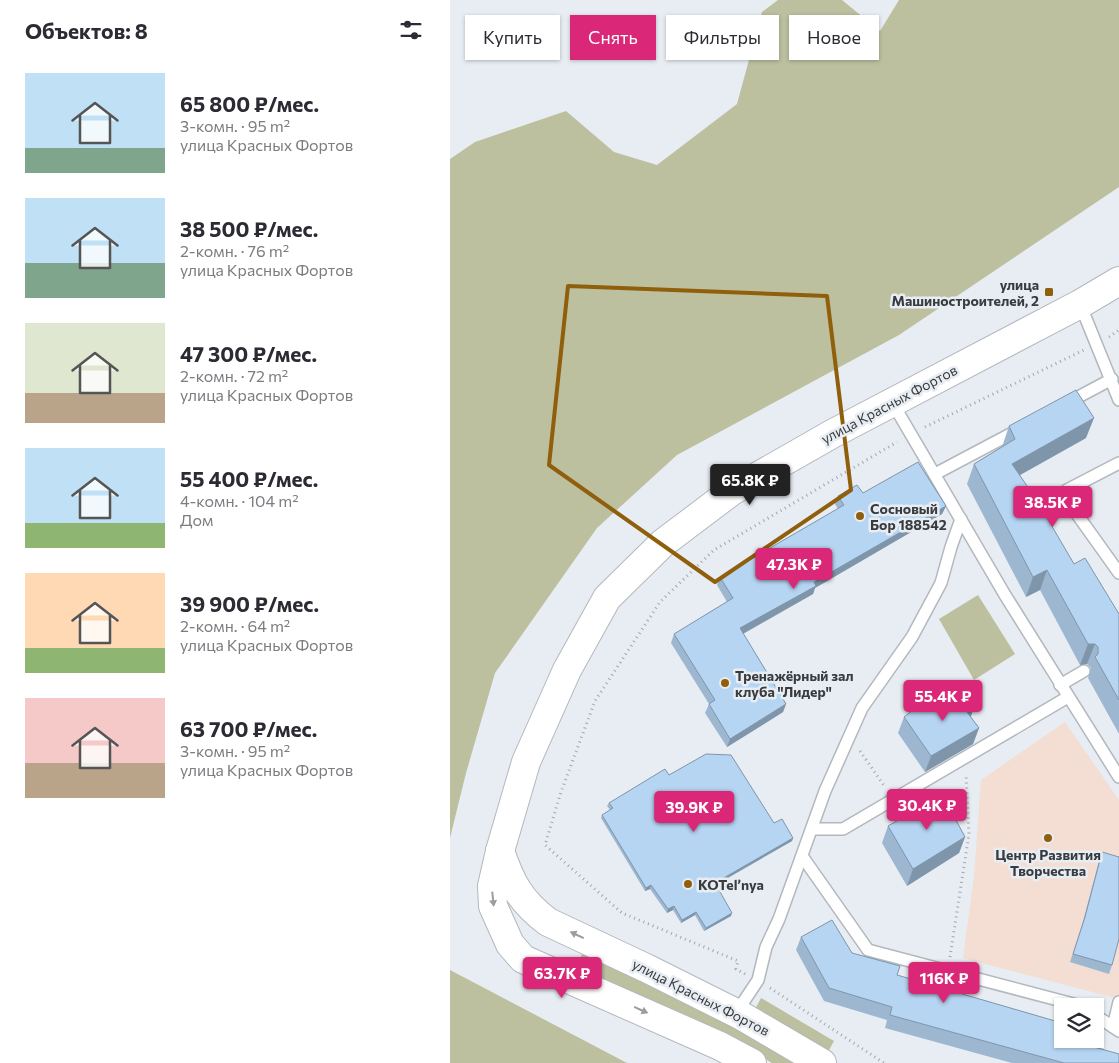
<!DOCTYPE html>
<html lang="ru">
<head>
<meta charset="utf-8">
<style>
	:root { --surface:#fff; --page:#f7f7f7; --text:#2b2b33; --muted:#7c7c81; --accent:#db2777 }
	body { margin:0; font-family:Commissioner,sans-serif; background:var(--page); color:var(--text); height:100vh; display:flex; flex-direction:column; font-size:19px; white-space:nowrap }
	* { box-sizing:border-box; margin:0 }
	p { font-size:16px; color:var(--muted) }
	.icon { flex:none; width:28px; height:28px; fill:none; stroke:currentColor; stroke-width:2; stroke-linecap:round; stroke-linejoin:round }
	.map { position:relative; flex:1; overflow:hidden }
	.side { display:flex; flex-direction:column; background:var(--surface); width:450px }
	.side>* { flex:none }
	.hud { position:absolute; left:15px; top:15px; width:475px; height:45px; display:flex; gap:10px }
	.tools { position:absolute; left:604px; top:998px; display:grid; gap:10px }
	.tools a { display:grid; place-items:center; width:50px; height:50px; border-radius:0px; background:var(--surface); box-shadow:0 1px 4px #0004; font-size:25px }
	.price { position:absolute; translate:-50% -42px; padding:0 11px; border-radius:5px; background:var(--accent); color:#fff; font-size:16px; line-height:32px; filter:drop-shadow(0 1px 2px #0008) }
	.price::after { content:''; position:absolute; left:50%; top:30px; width:15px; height:11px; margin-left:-8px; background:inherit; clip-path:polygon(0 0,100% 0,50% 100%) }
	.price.selected { background:#222; color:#fff }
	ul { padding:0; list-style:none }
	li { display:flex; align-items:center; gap:15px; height:125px; padding:0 25px }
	li span { display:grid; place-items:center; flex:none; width:140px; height:100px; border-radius:0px; color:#555 }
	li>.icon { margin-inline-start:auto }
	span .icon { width:60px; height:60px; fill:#fffc; stroke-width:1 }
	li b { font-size:21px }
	h2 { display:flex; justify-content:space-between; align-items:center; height:60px; padding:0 25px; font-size:21px }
	.chip { padding:0 18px; border-radius:0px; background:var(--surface); box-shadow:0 1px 4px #0004; font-size:18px; line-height:45px }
	.chip.selected { background:var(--accent); color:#fff }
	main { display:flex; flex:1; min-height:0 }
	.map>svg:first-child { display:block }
	.education { fill:#f4ddd2 }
	.green { fill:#bcc09f }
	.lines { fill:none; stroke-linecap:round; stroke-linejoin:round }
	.service-casing { stroke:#b2b8be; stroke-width:14 }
	.tertiary-casing { stroke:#b2b8be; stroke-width:30 }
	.path { stroke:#a1a6aa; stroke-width:3; stroke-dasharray:1 4; stroke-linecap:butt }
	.service { stroke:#fff; stroke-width:11 }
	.tertiary { stroke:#fff; stroke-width:28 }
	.wall { fill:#9db7d1 }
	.shaded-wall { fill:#7f95aa }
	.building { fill:#b6d5f3; stroke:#7f95aa }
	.oneway { fill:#9c9e9e }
	.marked { fill:none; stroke:#905f0c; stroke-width:4; stroke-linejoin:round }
	.poi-dot { fill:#905f0c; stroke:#e7edf3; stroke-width:2 }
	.labels { text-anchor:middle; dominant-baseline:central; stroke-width:5; stroke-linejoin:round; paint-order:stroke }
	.poi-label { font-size:14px; font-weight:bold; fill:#393c3e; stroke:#e7edf3; text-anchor:start }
	.street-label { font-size:14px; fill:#393c3e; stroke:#e7edf3 }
</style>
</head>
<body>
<main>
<section class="side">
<h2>Объектов: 8<svg class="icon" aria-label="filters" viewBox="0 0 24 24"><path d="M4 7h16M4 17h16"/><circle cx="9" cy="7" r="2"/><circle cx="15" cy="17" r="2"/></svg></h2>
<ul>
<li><span style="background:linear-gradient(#bfe0f5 75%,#7fa58c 0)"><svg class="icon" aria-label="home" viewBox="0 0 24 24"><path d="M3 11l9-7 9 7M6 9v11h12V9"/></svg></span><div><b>65 800 ₽/мес.</b><p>3-комн. · 95 m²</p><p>улица Красных Фортов</p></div></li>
<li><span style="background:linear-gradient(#bfe0f5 65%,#7fa58c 0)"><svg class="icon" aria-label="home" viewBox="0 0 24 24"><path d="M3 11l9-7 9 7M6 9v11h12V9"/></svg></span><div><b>38 500 ₽/мес.</b><p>2-комн. · 76 m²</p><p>улица Красных Фортов</p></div></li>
<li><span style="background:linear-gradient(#dfe7d0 70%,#b9a48a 0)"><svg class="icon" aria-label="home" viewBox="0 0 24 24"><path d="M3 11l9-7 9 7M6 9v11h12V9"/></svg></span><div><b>47 300 ₽/мес.</b><p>2-комн. · 72 m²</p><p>улица Красных Фортов</p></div></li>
<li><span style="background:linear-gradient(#bfe0f5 75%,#8fb573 0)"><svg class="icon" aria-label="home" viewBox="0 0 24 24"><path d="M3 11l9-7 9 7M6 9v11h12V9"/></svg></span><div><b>55 400 ₽/мес.</b><p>4-комн. · 104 m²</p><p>Дом</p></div></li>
<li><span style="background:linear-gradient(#ffd9b3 75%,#8fb573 0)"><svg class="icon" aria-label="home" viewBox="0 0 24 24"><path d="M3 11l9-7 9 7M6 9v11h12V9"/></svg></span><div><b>39 900 ₽/мес.</b><p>2-комн. · 64 m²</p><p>улица Красных Фортов</p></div></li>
<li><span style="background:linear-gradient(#f6c9c9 65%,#b9a48a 0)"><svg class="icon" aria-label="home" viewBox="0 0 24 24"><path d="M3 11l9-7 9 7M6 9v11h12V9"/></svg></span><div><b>63 700 ₽/мес.</b><p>3-комн. · 95 m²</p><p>улица Красных Фортов</p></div></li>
</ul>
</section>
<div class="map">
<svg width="669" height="1063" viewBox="0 0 669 1063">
	<rect width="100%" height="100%" fill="#e7edf3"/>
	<polygon class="education" points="615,722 669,800 669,999 513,958 524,876 531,780"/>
	<g class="green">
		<polygon points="328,0 392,0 430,31 449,0 669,0 669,187 449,335 227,455 147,528 45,673 16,773 0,838 0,159 25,142 116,111 164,152 207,165 287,104 312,12"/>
		<polygon points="528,595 565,654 524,680 489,619"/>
		<polygon points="132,954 286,1026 350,1063 322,1063 278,1037 127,966"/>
		<polygon points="0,970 177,1063 0,1063"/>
		<polygon points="311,998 384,1041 374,1059 301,1017"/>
	</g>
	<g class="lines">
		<defs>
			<g id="service">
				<polyline points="630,304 669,400"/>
				<polyline points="442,402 555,595 669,777"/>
				<polyline points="617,403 662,379"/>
				<polyline points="669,463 617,490 619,503 669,573"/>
				<polyline points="485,474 568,430"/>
				<polyline points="610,685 634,671"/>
				<polyline points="362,829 393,829 618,697"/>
				<polyline points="352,856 418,950 631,1006"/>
				<polyline points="290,1015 294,1001 308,980 316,947 329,919 375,791 412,708 462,637 491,583 501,547 511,519"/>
				<polyline points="645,1015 669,1031"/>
				<polyline points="663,1027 669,1002"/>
			</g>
			<g id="tertiary">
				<path d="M50 851C61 883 70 901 98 922L196 968 290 1015 372 1063"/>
				<polyline points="302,1063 270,1046 73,959 60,944 43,906 42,886 50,851 76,762 117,670 157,598 213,543 282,491 382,434 630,304 669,281"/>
			</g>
		</defs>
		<use href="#service" class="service-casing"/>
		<use href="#tertiary" class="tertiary-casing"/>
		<g class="path">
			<polyline points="659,337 669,330"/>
			<polyline points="475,427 634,350"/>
			<polyline points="410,751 435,787"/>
			<polyline points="500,957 519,834 516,775"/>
			<polyline points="295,974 286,969 288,961 172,913 95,845 111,792 145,701 210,602 264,550 447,442"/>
			<polyline points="320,988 434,1063"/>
		</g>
		<use href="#service" class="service"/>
		<use href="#tertiary" class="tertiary"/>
	</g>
	<g class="wall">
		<polygon points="559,426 636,438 570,475 624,564 669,614 669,734 638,678 641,668 637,664 630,665 590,590 576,597 517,484 524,464 552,447"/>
		<polygon points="413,493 496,506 492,514 365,588 363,594 293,634 336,704 333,712 277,747 255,713 259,704 221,643 224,634 277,602 267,585 270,577 388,509 385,504 388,496"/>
		<polygon points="524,707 521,717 529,728 523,744 475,772 448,733 454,717 471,712"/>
		<polygon points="219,775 324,823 343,838 342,841 266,885 281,916 254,931 245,915 231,923 223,910 217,913 200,889 195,891 151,818 152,815 160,810 157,806 159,803"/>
		<polygon points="503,807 501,812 515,837 509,853 457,886 432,843 438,826"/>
		<polygon points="652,852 662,965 659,974 620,962 632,925 649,861"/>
		<polygon points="351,937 402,953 447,975 644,1047 669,1063 562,1063 435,1028 437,1020 374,1001 346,950"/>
	</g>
	<g class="shaded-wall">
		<polygon points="644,418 636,438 554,484 562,464"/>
		<polygon points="496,506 492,514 365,588 363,594 287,637 290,628 364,582"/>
		<polygon points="597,570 590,590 576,597 583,577"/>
		<polygon points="638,644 645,644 637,664 630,665"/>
		<polygon points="336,704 333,712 277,747 280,739"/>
		<polygon points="524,707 518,724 517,712"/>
		<polygon points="529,728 523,744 475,772 481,756"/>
		<polygon points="515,837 509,853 457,886 463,869"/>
		<polygon points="343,838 342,841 263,886 265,883"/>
		<polygon points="201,885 200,889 195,891 196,888"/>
		<polygon points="224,906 223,910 217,913 218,909"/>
		<polygon points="246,912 245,915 231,923 232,920"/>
		<polygon points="282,913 281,916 254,931 256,928"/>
	</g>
	<g class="building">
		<polygon points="626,390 644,418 562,464 586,499 624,564 635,558 669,614 669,700 645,657 648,654 648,647 645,644 638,644 597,570 583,577 524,464 565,439 559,426"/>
		<polygon points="468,462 496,506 364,582 366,586 290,628 336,704 280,739 259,704 265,700 224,634 283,598 270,577 394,505 388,496 407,485 413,493"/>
		<polygon points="510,688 524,707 517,712 529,728 481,756 454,717 467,707 471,712"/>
		<polygon points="256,754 281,755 324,823 332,819 343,838 265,883 282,913 256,928 246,912 232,920 224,906 218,909 201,885 196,888 152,815 163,808 159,803 215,769 219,775"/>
		<polygon points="494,794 503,807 500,809 515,837 463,869 438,826"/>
		<polygon points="652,852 669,857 669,939 662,965 623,954 635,917"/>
		<polygon points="382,920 402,953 450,966 447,975 612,1023 612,1039 645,1039 645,1032 648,1033 644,1047 669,1054 669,1063 614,1063 440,1015 442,1007 379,988 351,937"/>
	</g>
	<defs><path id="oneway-solid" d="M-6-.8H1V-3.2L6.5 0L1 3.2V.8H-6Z" transform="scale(1.25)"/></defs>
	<g class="oneway">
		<use href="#oneway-solid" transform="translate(43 899) rotate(84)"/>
		<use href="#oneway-solid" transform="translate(127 935) rotate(-155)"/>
		<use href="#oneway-solid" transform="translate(191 1010) rotate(24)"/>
	</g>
	<path class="marked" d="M118 286 377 296 401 490 265 582 99 465Z"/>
	<g class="poi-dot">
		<rect x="594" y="287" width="10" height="10" rx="2.5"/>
		<circle cx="410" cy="516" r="5"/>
		<circle cx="275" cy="683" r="5"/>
		<circle cx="598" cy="838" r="5"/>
		<circle cx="238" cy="884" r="5"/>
	</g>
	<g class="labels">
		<g class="poi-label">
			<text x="589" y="284" text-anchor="end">улица<tspan x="589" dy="16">Машиностроителей, 2</tspan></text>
			<text x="420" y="508">Сосновый<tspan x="420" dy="16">Бор 188542</tspan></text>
			<text x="285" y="675">Тренажёрный зал<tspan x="285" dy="16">клуба "Лидер"</tspan></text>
			<text x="598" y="854" text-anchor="middle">Центр Развития<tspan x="598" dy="16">Творчества</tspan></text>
			<text x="248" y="884">KOTel’nya</text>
		</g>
		<g class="street-label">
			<text transform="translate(439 404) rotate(-28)">улица Красных Фортов</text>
			<text transform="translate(251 997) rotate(27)">улица Красных Фортов</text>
		</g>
	</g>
</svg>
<div class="tools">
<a><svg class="icon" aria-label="layers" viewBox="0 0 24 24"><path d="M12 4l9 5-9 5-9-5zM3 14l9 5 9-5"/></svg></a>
</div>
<b class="price selected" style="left:300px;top:506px">65.8K ₽</b>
<b class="price" style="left:603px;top:528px">38.5K ₽</b>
<b class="price" style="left:344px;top:590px">47.3K ₽</b>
<b class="price" style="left:493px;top:722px">55.4K ₽</b>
<b class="price" style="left:477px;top:831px">30.4K ₽</b>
<b class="price" style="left:244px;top:833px">39.9K ₽</b>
<b class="price" style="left:112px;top:999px">63.7K ₽</b>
<b class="price" style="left:494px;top:1004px">116K ₽</b>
<div class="hud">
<a class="chip">Купить</a>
<a class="chip selected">Снять</a>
<a class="chip">Фильтры</a>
<a class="chip">Новое</a>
</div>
</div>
</main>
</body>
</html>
